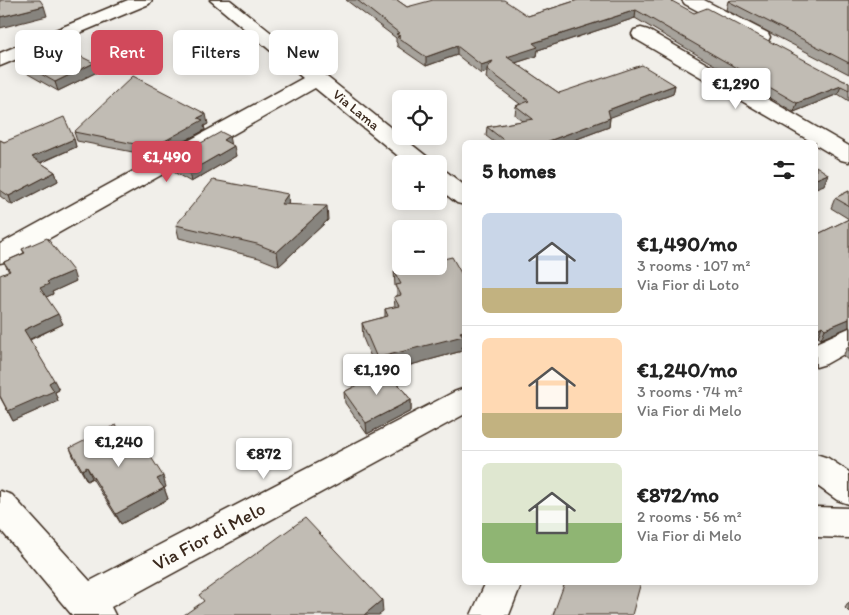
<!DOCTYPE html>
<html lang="en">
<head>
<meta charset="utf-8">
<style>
	:root { --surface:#fff; --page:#f2f2f2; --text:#222; --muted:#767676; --line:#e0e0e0; --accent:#d1495b }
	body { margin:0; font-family:Itim,sans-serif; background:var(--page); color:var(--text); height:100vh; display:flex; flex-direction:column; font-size:19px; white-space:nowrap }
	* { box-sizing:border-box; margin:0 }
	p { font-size:16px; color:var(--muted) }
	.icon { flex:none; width:28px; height:28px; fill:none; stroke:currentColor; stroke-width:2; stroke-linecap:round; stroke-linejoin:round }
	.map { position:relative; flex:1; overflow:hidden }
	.drawer { position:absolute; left:462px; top:140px; width:356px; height:445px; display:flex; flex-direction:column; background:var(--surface); border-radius:8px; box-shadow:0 2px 12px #0003 }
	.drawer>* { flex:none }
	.guide { position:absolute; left:15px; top:30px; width:372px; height:45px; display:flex; gap:10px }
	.controls { position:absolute; left:392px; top:90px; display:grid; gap:10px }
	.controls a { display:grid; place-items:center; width:55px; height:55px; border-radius:8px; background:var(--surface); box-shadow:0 2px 12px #0003; font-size:25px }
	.price { position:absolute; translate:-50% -42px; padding:0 11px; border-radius:5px; background:#fff; color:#222; font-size:16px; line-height:32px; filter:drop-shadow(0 1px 2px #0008) }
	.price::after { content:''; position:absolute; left:50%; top:30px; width:15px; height:11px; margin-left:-8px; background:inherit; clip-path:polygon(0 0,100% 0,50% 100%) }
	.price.active { background:var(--accent); color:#fff }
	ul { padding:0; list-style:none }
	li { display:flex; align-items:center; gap:15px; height:125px; padding:0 20px }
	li+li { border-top:1px solid var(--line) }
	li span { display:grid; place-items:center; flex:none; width:140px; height:100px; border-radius:8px; color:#555 }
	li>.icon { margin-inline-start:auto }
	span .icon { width:60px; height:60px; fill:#fffc; stroke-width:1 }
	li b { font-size:21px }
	h2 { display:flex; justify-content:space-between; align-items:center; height:60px; padding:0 20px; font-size:21px }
	.chip { padding:0 18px; border-radius:8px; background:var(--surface); box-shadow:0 2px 12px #0003; font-size:18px; line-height:45px }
	.chip.active { background:var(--accent); color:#fff }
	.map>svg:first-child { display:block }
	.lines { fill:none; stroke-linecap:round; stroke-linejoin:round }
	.minor-casing { stroke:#3b2a1e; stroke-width:3 }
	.minor { fill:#fdfcf7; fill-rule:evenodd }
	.wall { fill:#a6a29b; stroke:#3b2a1e }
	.shaded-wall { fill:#87847e; stroke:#3b2a1e }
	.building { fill:#c1bcb4; stroke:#3b2a1e }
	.labels { text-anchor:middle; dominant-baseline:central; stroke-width:4.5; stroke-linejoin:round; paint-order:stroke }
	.far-street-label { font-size:14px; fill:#3b2a1e; stroke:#fdfcf7 }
	.near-street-label { font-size:19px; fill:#3b2a1e; stroke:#fdfcf7 }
</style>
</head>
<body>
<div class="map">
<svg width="849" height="615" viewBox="0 0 849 615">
	<rect width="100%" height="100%" fill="#f1efea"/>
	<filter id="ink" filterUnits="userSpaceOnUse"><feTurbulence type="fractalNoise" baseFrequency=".02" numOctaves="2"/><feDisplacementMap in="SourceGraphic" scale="10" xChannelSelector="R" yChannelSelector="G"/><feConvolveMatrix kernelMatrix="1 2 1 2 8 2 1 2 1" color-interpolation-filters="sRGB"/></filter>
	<g filter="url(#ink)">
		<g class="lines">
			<defs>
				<g id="minor">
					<polygon points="128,0 152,0 149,4 0,66 0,53"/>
					<polygon points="210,0 230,0 430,159 433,164 408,164 315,88 9,261 0,263 0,244 303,78"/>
					<polygon points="682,0 704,0 768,33 770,37 768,41 761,43 754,41 685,4"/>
					<polygon points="641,28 648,30 849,146 849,162 841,160 816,145 816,142 812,142 634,38 632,34 634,30"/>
					<polygon points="439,170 447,172 465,186 465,205 457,203 439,189"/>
					<polygon points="849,328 849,351 826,364 816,367 816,343"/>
					<polygon points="465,388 465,414 111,607 115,615 72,615 0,529 0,491 12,495 90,581 454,392"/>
					<polygon points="816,454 828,458 849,472 849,504 837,500 816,485"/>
					<polygon points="816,507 849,508 849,538 816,537"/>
					<polygon points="486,582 522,582 509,615 471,615"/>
				</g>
			</defs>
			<use href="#minor" class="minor-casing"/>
			<use href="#minor" class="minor"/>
		</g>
		<g class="wall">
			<polygon points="346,0 397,0 407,7 528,16 578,0 694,13 844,81 849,82 849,101 838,94 794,112 635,18 538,50 537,56 515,63 559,93 675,85 673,94 610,117 609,127 569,142 494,142 486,136 487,127 523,121 515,115 516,106 520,104 486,78 487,72 481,74 457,55 426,66 397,46 397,43 396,42 396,38"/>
			<polygon points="849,0 849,74 726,10 728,1"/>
			<polygon points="94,63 97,72 58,91 28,74 25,65"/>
			<polygon points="208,124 204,126 205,130 152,158 148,155 77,141 74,132"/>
			<polygon points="74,139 76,147 41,163 55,172 58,181 12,205 0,196 0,140 4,142"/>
			<polygon points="230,143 236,156 191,182 172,171 170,160"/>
			<polygon points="849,191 849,327 821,339 818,337 816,338 816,235 849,219 831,208 835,198"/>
			<polygon points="288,194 289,204 328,220 279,266 259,258 179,238 176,225"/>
			<polygon points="22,249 76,281 52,292 53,294 46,297 63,324 30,340 59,390 55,392 58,401 13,421 0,397 9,272 4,262 24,253"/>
			<polygon points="394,271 465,280 465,346 462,347 462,351 388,371 411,400 411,411 367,434 345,403 344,392 380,373 378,374 363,338 362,323 385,317 385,309 395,307 394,297 397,296 397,290 395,286"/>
			<polygon points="848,346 849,346 849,361 843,356"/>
			<polygon points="121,434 136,448 166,487 164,488 168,499 121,524 92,478 87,481 74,458 70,448"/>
			<polygon points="849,602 849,612 845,608"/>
		</g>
		<g class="shaded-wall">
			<polygon points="44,6 47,16 0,28 0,17"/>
			<polygon points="636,10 635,18 538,50 537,56 506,66 507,57 533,43"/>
			<polygon points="457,46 457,55 426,66 426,57"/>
			<polygon points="493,61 487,69 487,72 481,74 481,65"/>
			<polygon points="94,63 97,72 58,91 55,82"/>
			<polygon points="675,85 673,94 606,119 608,110"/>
			<polygon points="841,86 838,94 794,112 797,103"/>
			<polygon points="206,114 208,124 204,126 205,130 152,158 150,149 198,118"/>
			<polygon points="610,118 609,127 569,142 546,142"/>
			<polygon points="229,136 231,146 223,140"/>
			<polygon points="74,139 76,147 35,165 32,157"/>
			<polygon points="234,146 236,156 191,182 189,172"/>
			<polygon points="55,172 58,181 12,205 9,196"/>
			<polygon points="828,174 824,185 816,188 816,179"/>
			<polygon points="288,194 289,208 281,204"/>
			<polygon points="327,206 328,220 279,266 277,252"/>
			<polygon points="73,271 76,281 52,292 53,294 44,298 40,288 47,282"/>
			<polygon points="58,314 63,324 28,340 24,330"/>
			<polygon points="849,319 849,327 821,339 825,329"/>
			<polygon points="822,326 818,337 816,338 816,330"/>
			<polygon points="465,331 465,346 462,347 462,351 378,374 377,358"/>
			<polygon points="54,380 59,390 55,392 58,401 13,421 8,411 49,383"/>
			<polygon points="411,400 411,411 367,434 366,423"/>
			<polygon points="87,467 92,478 87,481 82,470"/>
			<polygon points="163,476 166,487 161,490 157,479"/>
			<polygon points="164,488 168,499 121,524 116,514"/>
			<polygon points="382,600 383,612 379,615 364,615"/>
		</g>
		<g class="building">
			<polygon points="0,0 40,0 44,6 0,17"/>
			<polygon points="357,0 397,0 407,7 433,0 504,0 528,16 578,0 670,0 694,13 707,8 844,81 849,82 849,90 841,86 797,103 636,10 533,43 538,47 507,57 559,93 642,65 675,85 608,110 610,118 546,142 506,142 487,127 533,119 516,106 529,101 487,69 493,61 481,65 457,46 426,57 397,37 400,36 396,34 399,33"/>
			<polygon points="732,0 849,0 849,63 728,1"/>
			<polygon points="64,48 94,63 55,82 25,65"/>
			<polygon points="133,76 206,114 198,118 203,120 150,149 145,146 74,132"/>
			<polygon points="64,117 74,139 32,157 55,172 9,196 0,190 0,140 4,142"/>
			<polygon points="221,132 229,136 223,140 234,146 189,172 170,160"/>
			<polygon points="816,166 828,174 816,179"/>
			<polygon points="213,180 288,194 281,204 327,206 277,252 257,244 176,225"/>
			<polygon points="849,191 849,206 835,198"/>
			<polygon points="849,219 849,319 825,329 822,326 816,330 816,235"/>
			<polygon points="47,238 73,271 47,282 49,284 40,288 58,314 24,330 54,380 49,383 54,391 8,411 0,396 0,275 10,271 4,262 25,253 22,249"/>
			<polygon points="452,257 465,280 465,331 460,332 463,336 377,358 362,323 388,316 385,309 399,306 394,297 401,295 396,285 401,284 394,271 414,266 439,266 439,260"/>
			<polygon points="387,370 411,400 366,423 344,392"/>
			<polygon points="116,425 121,434 126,432 136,448 142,443 163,476 157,479 164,488 116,514 87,467 82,470 70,448"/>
			<polygon points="305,518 382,600 364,615 184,615 204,601 199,595"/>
			<polygon points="565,582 641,582 632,615 553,615"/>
		</g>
	</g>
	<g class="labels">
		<g class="far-street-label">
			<text transform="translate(356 110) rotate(39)">Via Lama</text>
		</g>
		<g class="near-street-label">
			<text transform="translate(209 536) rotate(-28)">Via Fior di Melo</text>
		</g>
	</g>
</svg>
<div class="controls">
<a><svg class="icon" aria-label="locate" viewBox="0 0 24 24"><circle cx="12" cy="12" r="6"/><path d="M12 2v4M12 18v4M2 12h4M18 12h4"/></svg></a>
<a>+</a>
<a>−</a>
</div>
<b class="price" style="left:736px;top:110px">€1,290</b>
<b class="price active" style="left:167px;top:183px">€1,490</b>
<b class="price" style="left:377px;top:396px">€1,190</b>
<b class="price" style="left:119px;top:468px">€1,240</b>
<b class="price" style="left:264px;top:480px">€872</b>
<div class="guide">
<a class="chip">Buy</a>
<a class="chip active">Rent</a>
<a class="chip">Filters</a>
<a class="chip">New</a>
</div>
<section class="drawer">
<h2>5 homes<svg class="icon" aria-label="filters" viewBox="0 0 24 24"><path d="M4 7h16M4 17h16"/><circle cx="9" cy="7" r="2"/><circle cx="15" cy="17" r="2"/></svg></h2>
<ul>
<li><span style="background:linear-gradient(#c9d6e8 75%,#c2b280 0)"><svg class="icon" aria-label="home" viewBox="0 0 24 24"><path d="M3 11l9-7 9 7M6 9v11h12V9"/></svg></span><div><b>€1,490/mo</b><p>3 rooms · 107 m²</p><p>Via Fior di Loto</p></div></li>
<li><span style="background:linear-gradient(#ffd9b3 75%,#c2b280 0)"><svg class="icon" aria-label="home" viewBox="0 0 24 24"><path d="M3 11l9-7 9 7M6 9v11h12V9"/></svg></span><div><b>€1,240/mo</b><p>3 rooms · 74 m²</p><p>Via Fior di Melo</p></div></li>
<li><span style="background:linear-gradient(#dfe7d0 60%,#8fb573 0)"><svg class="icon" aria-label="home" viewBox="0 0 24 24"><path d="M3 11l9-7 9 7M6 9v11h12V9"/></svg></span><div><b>€872/mo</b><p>2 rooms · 56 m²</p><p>Via Fior di Melo</p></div></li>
</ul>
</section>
</div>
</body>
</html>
